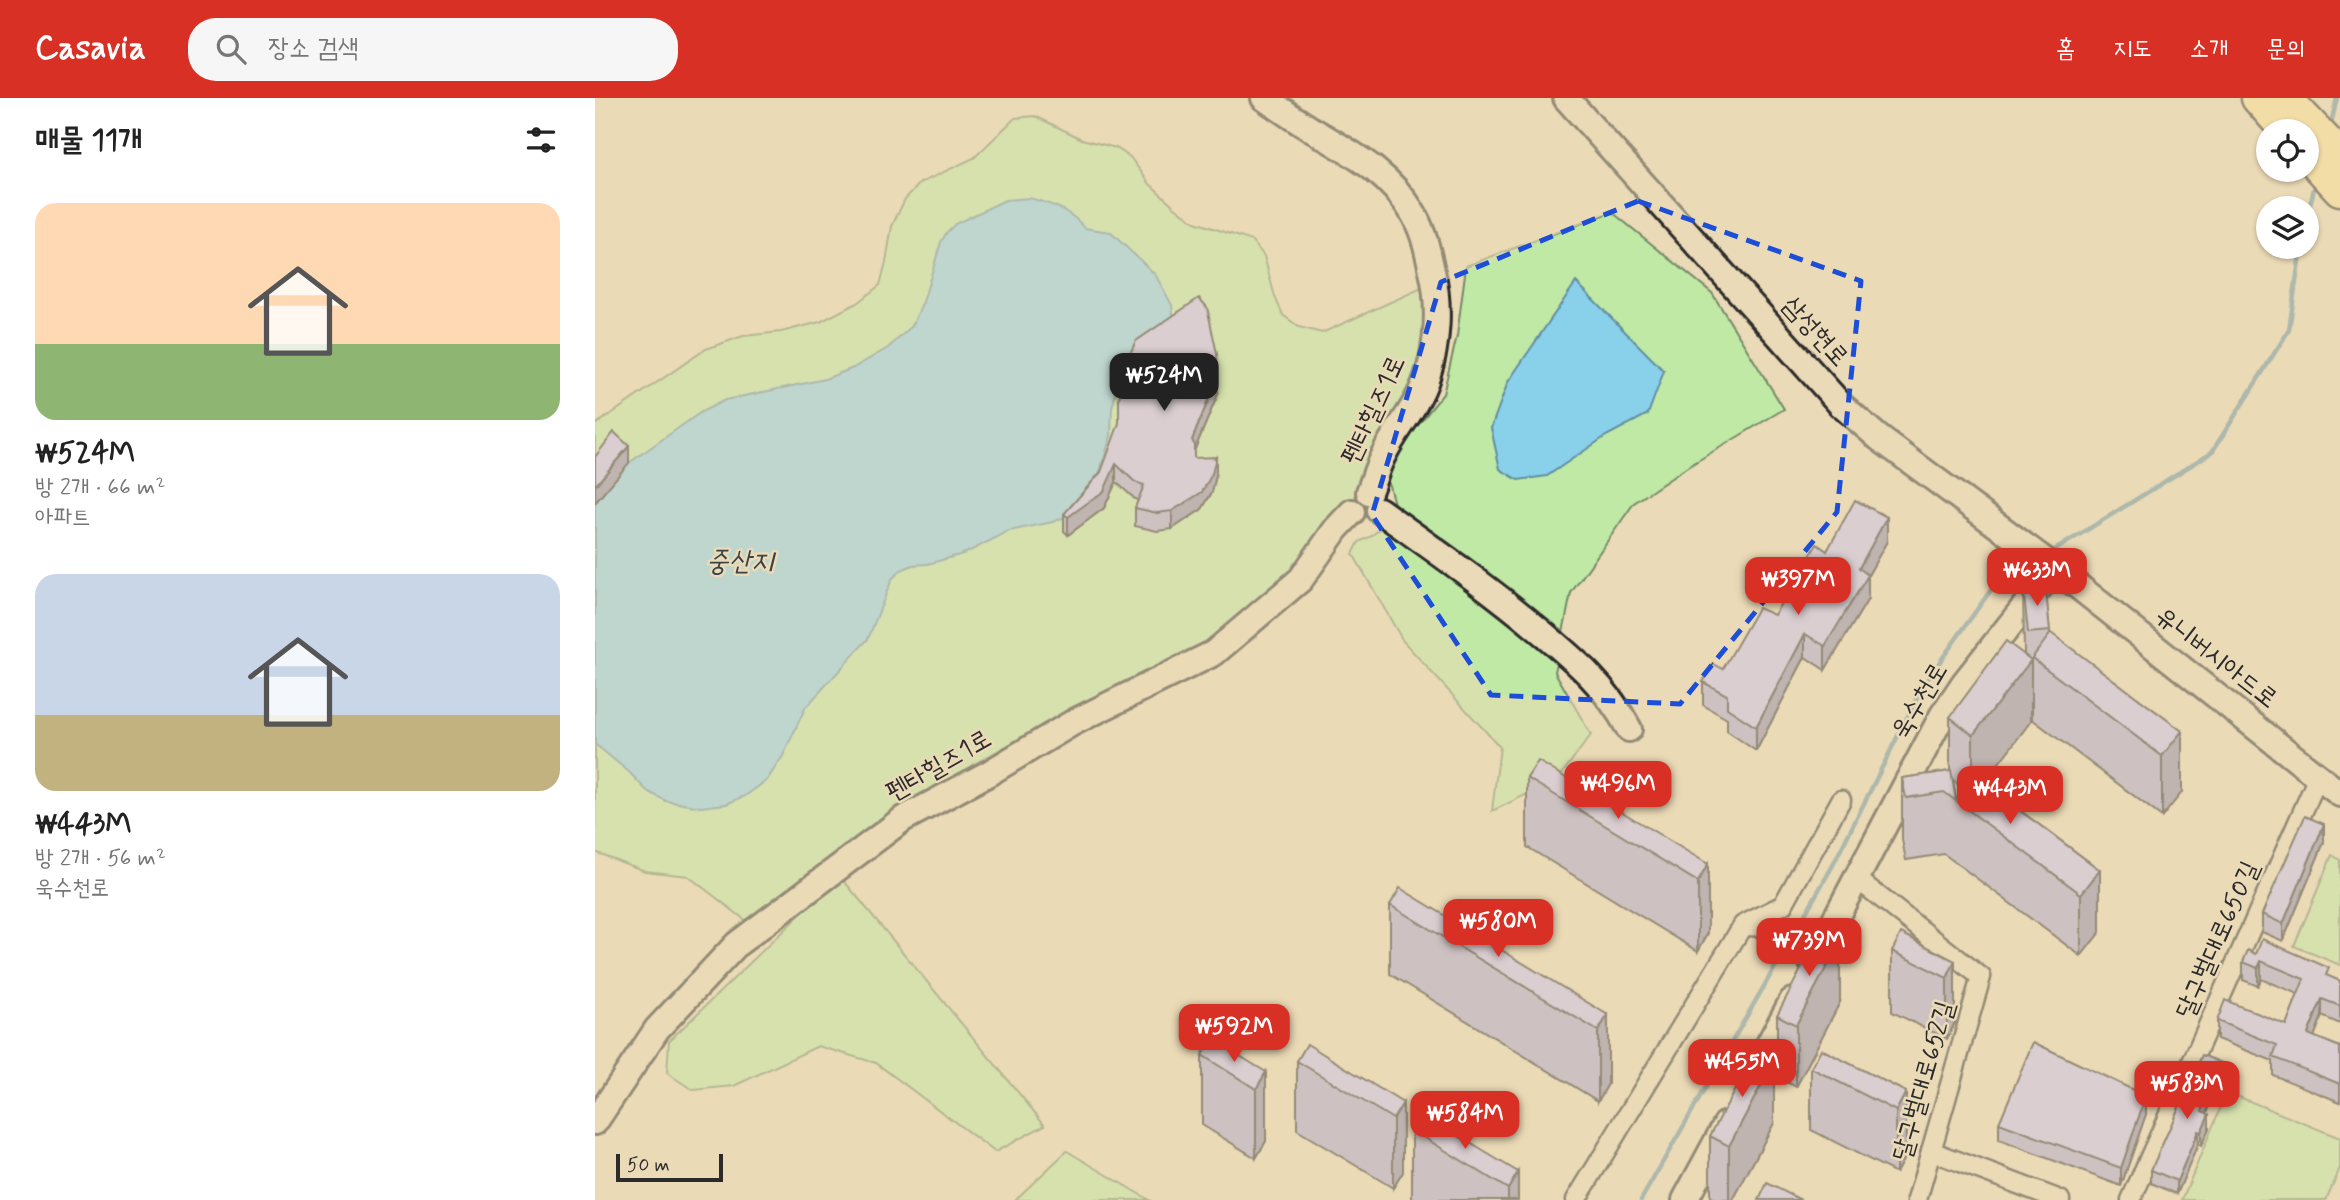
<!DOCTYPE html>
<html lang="ko">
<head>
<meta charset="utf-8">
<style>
	:root { --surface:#fff; --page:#f6f6f6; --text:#222; --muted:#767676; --accent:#d93025 }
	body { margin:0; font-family:Mynerve,"Poor Story",sans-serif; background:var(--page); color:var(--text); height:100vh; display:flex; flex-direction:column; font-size:26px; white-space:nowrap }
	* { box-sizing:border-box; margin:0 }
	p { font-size:23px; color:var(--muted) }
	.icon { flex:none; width:38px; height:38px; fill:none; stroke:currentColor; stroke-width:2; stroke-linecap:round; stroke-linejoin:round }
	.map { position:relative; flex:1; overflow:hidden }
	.sheet { display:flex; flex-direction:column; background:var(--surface); width:595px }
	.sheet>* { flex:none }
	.controls { position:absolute; left:1661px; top:21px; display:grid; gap:14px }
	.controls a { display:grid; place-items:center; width:63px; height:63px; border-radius:50%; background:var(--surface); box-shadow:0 2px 5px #0004; font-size:35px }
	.scale { position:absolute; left:21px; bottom:18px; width:107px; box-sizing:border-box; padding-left:7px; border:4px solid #2b2b2b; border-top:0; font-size:19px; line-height:24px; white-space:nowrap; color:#2b2b2b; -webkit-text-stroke:5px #ebdab7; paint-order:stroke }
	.price { position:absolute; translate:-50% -60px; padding:0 16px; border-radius:14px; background:var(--accent); color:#fff; font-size:23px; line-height:46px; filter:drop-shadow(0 2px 4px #0008) }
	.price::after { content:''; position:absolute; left:50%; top:42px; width:21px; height:16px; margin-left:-10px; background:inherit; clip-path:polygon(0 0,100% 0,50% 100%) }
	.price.on { background:#222; color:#fff }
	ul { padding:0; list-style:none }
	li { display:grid; align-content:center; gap:14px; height:371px; padding:0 35px }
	li span { display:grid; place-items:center; height:217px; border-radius:21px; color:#555 }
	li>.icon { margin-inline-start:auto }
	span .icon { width:126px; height:126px; fill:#fffc; stroke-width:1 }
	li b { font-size:30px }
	h2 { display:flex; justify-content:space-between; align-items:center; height:84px; padding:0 35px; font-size:30px }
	header { display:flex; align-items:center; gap:42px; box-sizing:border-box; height:98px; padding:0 35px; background:var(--accent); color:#fff }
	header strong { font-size:33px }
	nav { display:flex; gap:38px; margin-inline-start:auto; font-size:24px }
	.search { width:490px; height:63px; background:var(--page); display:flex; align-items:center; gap:18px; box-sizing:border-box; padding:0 24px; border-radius:28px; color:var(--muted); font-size:26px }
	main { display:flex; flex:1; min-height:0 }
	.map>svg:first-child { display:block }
	.green { fill:#bfe9a5; stroke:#758a68; stroke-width:2 }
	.water { fill:#89d0eb; stroke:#638e9e; stroke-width:2 }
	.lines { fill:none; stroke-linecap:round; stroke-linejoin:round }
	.stream { stroke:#638e9e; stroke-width:4.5 }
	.street-casing { stroke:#2b2b2b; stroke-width:23 }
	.secondary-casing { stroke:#2b2b2b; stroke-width:30 }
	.highway-casing { stroke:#2b2b2b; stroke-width:37 }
	.street { stroke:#ebdab7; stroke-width:18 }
	.secondary { stroke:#ebdab7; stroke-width:24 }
	.highway { stroke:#fbdf96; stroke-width:32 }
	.wall { fill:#aca3ce; stroke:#2b2b2b; stroke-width:2; fill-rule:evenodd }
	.shaded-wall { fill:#8c85a8; stroke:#2b2b2b; stroke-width:2 }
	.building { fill:#c8bef0; stroke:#2b2b2b; stroke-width:2 }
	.marked { fill:none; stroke:#1d4ed8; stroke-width:5; stroke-dasharray:14 9; stroke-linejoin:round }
	.labels { text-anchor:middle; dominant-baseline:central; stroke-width:5; stroke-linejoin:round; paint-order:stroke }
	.street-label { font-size:26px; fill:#2b2b2b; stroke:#ebdab7 }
	.water-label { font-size:28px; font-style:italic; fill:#394448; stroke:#ebdab7 }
</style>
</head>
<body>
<header>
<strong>Casavia</strong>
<div class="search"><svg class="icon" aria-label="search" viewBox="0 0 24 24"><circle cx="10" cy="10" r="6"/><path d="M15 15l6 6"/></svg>장소 검색</div>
<nav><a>홈</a><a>지도</a><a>소개</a><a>문의</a></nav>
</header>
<main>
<section class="sheet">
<h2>매물 11개<svg class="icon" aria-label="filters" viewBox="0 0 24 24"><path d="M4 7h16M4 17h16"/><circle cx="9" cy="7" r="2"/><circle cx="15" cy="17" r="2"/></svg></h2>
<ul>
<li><span style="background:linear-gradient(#ffd9b3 65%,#8fb573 0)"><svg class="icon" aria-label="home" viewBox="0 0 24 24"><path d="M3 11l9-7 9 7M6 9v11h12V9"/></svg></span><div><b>₩524M</b><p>방 2개 · 66 m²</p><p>아파트</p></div></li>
<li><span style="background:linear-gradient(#c9d6e8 65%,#c2b280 0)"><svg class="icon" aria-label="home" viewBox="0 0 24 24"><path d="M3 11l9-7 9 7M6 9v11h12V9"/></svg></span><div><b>₩443M</b><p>방 2개 · 56 m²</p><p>욱수천로</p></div></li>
</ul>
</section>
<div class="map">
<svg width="1745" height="1102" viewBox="0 0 1745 1102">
	<rect width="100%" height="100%" fill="#ebdab7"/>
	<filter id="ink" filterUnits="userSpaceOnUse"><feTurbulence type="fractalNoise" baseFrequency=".0143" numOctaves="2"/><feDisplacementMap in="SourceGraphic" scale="14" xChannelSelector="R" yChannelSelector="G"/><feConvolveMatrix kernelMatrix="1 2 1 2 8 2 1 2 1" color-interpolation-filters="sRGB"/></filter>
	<g filter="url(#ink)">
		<g class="green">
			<polygon points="440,18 487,41 521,50 535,59 555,86 580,109 600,124 657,143 669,158 680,199 688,217 704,229 727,235 840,184 841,233 774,394 665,517 485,608 377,667 154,825 93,778 50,773 0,754 0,327 111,251 148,238 186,234 225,224 262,205 285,187 291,164 297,128 310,101 325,85 379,60 420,20"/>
			<polygon points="1017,114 1117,195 1189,311 1094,368 1039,405 976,495 960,574 996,637 962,682 897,713 905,649 808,543 758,456 764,444 775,439 802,417 793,384 795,362 848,296 862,238 871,168"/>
			<polygon points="1737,757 1745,762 1745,867 1699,848"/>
			<polygon points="245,778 450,1027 400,1054 281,965 223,948 139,988 98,992 72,975 74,943"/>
			<polygon points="1632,994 1745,1040 1745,1070 1731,1102 1587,1102"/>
			<polygon points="472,1053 554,1102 420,1102"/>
		</g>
		<g class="water">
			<path d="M435 100C459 107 473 111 490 130L515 134 560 176 577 207 580 231 538 263 523 286 517 310 516 338 500 389 484 413 458 424 414 433 371 455 333 466 318 467 306 472 297 481 273 541 210 610 188 658 172 682 150 698 131 706 106 709 71 703 52 693 34 674 0 646V405L31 367 106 314 130 302 230 281 258 270 293 250 317 228 328 204 346 144 352 134 360 126 410 102Z"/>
			<polygon points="981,184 1069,273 1053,316 1011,338 952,378 923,382 905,371 896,330 913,284"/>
		</g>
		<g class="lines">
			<g class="stream">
				<polyline points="1735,30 1742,0"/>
				<polyline points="1712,120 1721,82"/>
				<polyline points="1455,455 1617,354 1694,232 1706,149"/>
				<polyline points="1205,825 1237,769 1329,586 1398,489 1438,465"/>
				<polyline points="1046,1102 1199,836"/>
			</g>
			<defs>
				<g id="street">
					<polyline points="1262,781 1386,879 1322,1102"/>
					<polyline points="1151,828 1235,832"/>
					<polyline points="1336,1053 1465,1102"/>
					<polyline points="981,1102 1148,827 1188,807 1246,702"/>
					<polyline points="1536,1102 1723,679"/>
				</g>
				<g id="secondary">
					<path d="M669 0C684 10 699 21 714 30 754 54 795 74 819 117 829 135 833 154 837 173 845 207 843 246 832 279 823 307 803 329 790 354 783 366 779 381 774 394"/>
					<polyline points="971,0 1246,307 1284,340 1460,470 1745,696"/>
					<path d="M784 412C838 451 893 489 944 532 980 562 1012 589 1034 631"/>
					<polyline points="1217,865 1347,618 1369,585 1460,470"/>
					<polyline points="1153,985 1197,903"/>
					<polyline points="0,1024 62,931 142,846 308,721 394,675 479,624 619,555 706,481 741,431 757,414"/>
					<polyline points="1090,1102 1131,1026"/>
				</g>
				<g id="highway">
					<polyline points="1663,0 1692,33"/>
					<polyline points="1690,0 1745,58"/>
					<polyline points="1712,55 1745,91"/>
				</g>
			</defs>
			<use href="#street" class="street-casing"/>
			<use href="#secondary" class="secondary-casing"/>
			<use href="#highway" class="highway-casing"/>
			<use href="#street" class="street"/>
			<use href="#secondary" class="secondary"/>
			<use href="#highway" class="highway"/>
		</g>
		<g class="wall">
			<polygon points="623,296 599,353 599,360 621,377 617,394 607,411 577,431 562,433 540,428 540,410 543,402 540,401 521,384 509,410 473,437 469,433 469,416 506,374"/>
			<polygon points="1292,443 1273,477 1273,501 1230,572 1210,559 1161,653 1132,633 1132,621 1108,607 1108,584 1128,571 1179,517 1232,453"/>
			<path d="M1450 484 1455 535 1587 633V694L1567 719 1437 621V596H1436V623L1388 685 1505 772V834L1486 858 1349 756 1311 762 1307 742V680L1355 673V619L1429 557 1428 486ZM1358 682 1368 691 1361 702Z"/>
			<polygon points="932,680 1113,766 1113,835 1103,853 932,749"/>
			<polygon points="1729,744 1688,843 1667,834 1667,816"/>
			<polygon points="795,807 1013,917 1013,986 1003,1003 795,876"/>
			<polygon points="1297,853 1360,863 1360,924 1352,941 1297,914"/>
			<polygon points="1661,856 1734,879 1745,883 1745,926 1727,918 1719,939 1745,949 1745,1004 1678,977 1678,963 1622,941 1622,923 1691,927 1703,896 1666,881 1663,888 1648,882 1648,864"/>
			<polygon points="1245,904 1201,989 1182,979 1182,917"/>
			<polygon points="607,957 671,974 671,1043 661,1060 607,1027"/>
			<polygon points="702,963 808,1005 808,1074 798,1090 702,1032"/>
			<polygon points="1216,970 1311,994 1311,1056 1301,1075 1216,1032"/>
			<polygon points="1627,978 1612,1015 1614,1030 1606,1048 1603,1046 1582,1096 1556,1085 1556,1072"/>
			<polygon points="1551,1016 1526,1088 1404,1042 1404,1025"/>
			<polygon points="1179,1025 1138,1102 1120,1102 1115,1099 1115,1038"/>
			<polygon points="817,1032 923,1074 923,1102 817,1102"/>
		</g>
		<g class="shaded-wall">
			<polygon points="623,278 623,296 599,353 597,342"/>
			<polygon points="34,348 34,365 0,405 0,388"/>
			<polygon points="621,359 621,377 617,394 607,411 577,431 577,413"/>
			<polygon points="521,366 521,384 509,410 473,437 473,419"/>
			<polygon points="1292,419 1292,443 1271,481 1273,477 1273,501 1230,572 1230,548 1264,470"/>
			<polygon points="1210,536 1210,559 1161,653 1161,629"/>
			<polygon points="1436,562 1436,623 1378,699 1378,637"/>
			<polygon points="1587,633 1587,694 1567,719 1567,658"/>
			<polygon points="1729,726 1729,744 1688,843 1688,826"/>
			<polygon points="1113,766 1113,835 1103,853 1103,784"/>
			<polygon points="1505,772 1505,834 1486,858 1486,796"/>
			<polygon points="1245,843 1245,904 1201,989 1201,927"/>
			<polygon points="1360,863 1360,924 1352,941 1352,880"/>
			<polygon points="1666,863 1666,881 1663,888 1663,870"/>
			<polygon points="1727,901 1727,918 1713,954 1713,936"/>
			<polygon points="1013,917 1013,986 1003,1003 1003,933"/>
			<polygon points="1179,963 1179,1025 1138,1102 1134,1102 1134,1048"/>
			<polygon points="1627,965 1627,978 1607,1026 1607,1013"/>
			<polygon points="671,974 671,1043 661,1060 661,991"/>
			<polygon points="1311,994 1311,1056 1301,1075 1301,1013"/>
			<polygon points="1551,998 1551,1016 1526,1088 1526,1070"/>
			<polygon points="808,1005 808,1074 798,1090 798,1021"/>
			<polygon points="1614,1016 1614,1030 1606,1048 1606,1034"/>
			<polygon points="1603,1033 1603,1046 1582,1096 1582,1083"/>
			<polygon points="923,1074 923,1102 913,1102 913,1091"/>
		</g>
		<g class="building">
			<polygon points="604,200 612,209 622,256 623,278 597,342 599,346 599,360 621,359 617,376 607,394 577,413 562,415 540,410 549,387 540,384 521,366 509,393 473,419 469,416 506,374 524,325 524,301 529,268 541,243"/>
			<polygon points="19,334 34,348 0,388 0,359"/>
			<polygon points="1260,402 1292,419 1264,470 1273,477 1230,548 1210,536 1161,629 1132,610 1132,597 1108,584 1119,566 1128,571 1163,510 1179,517 1222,446 1232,453"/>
			<polygon points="1450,484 1455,533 1433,535 1428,486"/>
			<polygon points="1456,535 1587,633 1567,658 1437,560"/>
			<polygon points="1411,543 1436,562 1378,637 1355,619"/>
			<polygon points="943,663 1113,766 1103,784 932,680"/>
			<polygon points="1356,673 1361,702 1377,677 1505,772 1486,796 1349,694 1311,700 1307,680"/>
			<polygon points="1710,718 1729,726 1688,826 1667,816"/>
			<polygon points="805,790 1013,917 1003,933 795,807"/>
			<polygon points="1226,833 1245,843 1201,927 1182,917"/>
			<polygon points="1306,835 1360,863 1352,880 1297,853"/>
			<polygon points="1667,841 1734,870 1731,877 1745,883 1745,908 1727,901 1713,936 1745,949 1745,986 1678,959 1682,947 1622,923 1630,902 1691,927 1709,881 1666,863 1663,870 1648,864 1653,852 1661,856"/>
			<polygon points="617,941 671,974 661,991 607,957"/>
			<polygon points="1438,944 1551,998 1526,1070 1404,1025"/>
			<polygon points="712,946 808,1005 798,1021 702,963"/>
			<polygon points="1226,951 1311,994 1301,1013 1216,970"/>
			<polygon points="1160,954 1179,963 1134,1048 1115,1038"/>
			<polygon points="1607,957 1627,965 1607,1013 1614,1016 1606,1034 1603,1033 1582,1083 1556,1072"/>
			<polygon points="827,1016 923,1074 913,1091 817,1032"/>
			<polygon points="1172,1085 1206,1102 1164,1102"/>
		</g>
	</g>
	<path d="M0 0H1745V1102H0ZM1043 103 1266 183 1242 414 1085 606 896 597 777 417 846 184Z" fill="#ebdab7" fill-opacity=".55" fill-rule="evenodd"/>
	<path class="marked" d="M1043 103 1266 183 1242 414 1085 606 896 597 777 417 846 184Z"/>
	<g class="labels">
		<g class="street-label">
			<text transform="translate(1220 234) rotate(48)">삼성현로</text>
			<text transform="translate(779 312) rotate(-65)">펜타힐즈1로</text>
			<text transform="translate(1621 560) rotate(38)">유니버시아드로</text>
			<text transform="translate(1325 603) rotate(-59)">욱수천로</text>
			<text transform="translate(344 668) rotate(-30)">펜타힐즈1로</text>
			<text transform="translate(1623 842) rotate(-66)">달구벌대로650길</text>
			<text transform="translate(1329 983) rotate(-74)">달구벌대로652길</text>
		</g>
		<g class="water-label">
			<text x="145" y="464">중산지</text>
		</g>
	</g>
</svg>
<div class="controls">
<a><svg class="icon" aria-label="locate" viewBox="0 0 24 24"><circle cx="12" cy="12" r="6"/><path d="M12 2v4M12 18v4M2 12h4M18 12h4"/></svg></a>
<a><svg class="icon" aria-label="layers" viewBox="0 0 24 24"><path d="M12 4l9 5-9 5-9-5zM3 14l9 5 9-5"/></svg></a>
</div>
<div class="scale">50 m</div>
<b class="price on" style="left:569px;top:315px">₩524M</b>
<b class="price" style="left:1442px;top:510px">₩633M</b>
<b class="price" style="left:1203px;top:519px">₩397M</b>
<b class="price" style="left:1023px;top:723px">₩496M</b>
<b class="price" style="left:1415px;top:728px">₩443M</b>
<b class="price" style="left:903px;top:861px">₩580M</b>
<b class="price" style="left:1214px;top:880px">₩739M</b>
<b class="price" style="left:639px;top:966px">₩592M</b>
<b class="price" style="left:1147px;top:1001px">₩455M</b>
<b class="price" style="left:1592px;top:1023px">₩583M</b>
<b class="price" style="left:870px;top:1053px">₩584M</b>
</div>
</main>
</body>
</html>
